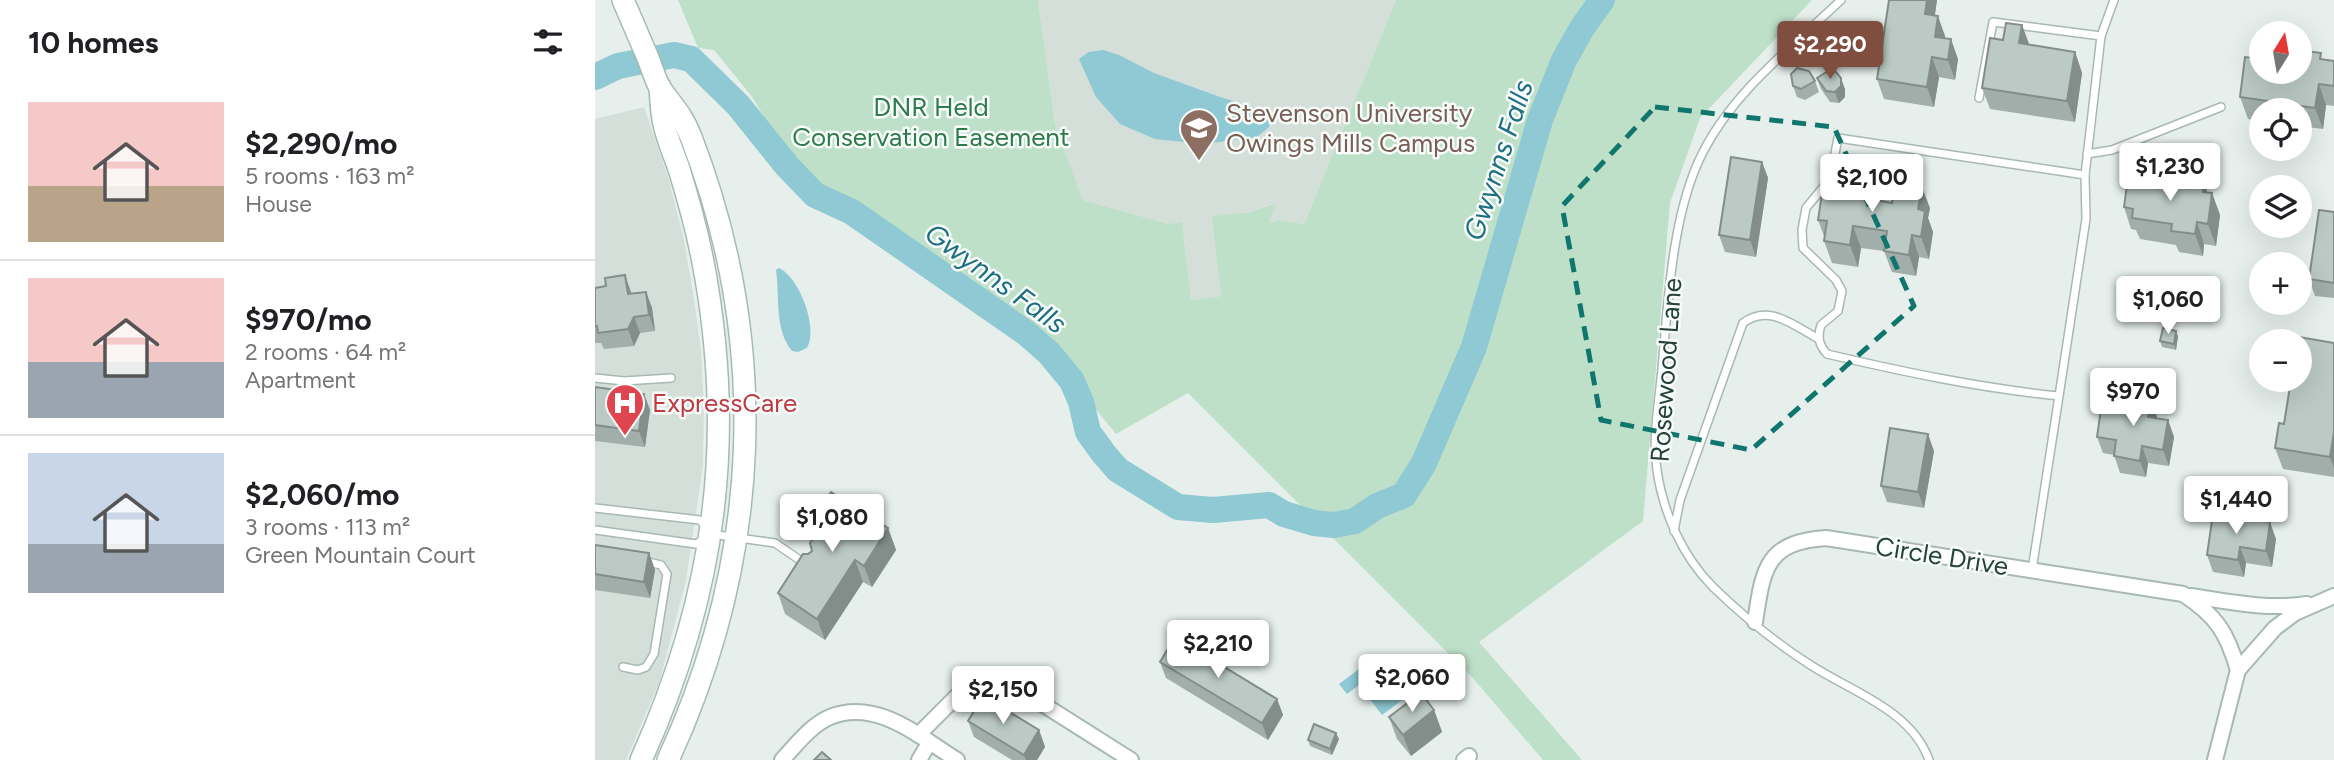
<!DOCTYPE html>
<html lang="en">
<head>
<meta charset="utf-8">
<style>
	:root { --surface:#fff; --page:#f2f2f2; --text:#202124; --muted:#757577; --line:#e0e0e0; --accent:#7f4e3f }
	body { margin:0; font-family:Figtree,sans-serif; background:var(--page); color:var(--text); height:100vh; display:flex; flex-direction:column; font-size:26px; white-space:nowrap }
	* { box-sizing:border-box; margin:0 }
	p { font-size:23px; color:var(--muted) }
	.icon { flex:none; width:38px; height:38px; fill:none; stroke:currentColor; stroke-width:2; stroke-linecap:round; stroke-linejoin:round }
	.map { position:relative; flex:1; overflow:hidden }
	.panel { display:flex; flex-direction:column; background:var(--surface); width:595px }
	.panel>* { flex:none }
	.needle { width:46px; rotate:11deg }
	.fabs { position:absolute; left:1654px; top:21px; display:grid; gap:14px }
	.fabs a { display:grid; place-items:center; width:63px; height:63px; border-radius:50%; background:var(--surface); box-shadow:0 7px 28px #0002; font-size:35px }
	.price { position:absolute; translate:-50% -60px; padding:0 16px; border-radius:7px; background:#fff; color:#222; font-size:23px; line-height:46px; filter:drop-shadow(0 2px 4px #0008) }
	.price::after { content:''; position:absolute; left:50%; top:42px; width:21px; height:16px; margin-left:-10px; background:inherit; clip-path:polygon(0 0,100% 0,50% 100%) }
	.price.on { background:var(--accent); color:#fff }
	ul { padding:0; list-style:none }
	li { display:flex; align-items:center; gap:21px; height:175px; padding:0 28px }
	li+li { border-top:2px solid var(--line) }
	li span { display:grid; place-items:center; flex:none; width:196px; height:140px; border-radius:0px; color:#555 }
	li>.icon { margin-inline-start:auto }
	span .icon { width:84px; height:84px; fill:#fffc; stroke-width:1 }
	li b { font-size:30px }
	h2 { display:flex; justify-content:space-between; align-items:center; height:84px; padding:0 28px; font-size:30px }
	main { display:flex; flex:1; min-height:0 }
	.map>svg:first-child { display:block }
	.built { fill:#d4dfda }
	.green { fill:#bfe0c8 }
	.water { fill:#8ec9d4 }
	.lines { fill:none; stroke-linecap:round; stroke-linejoin:round }
	.river { stroke:#8ec9d4; stroke-width:26 }
	.service-casing { stroke:#a8b8b2; stroke-width:10 }
	.minor-casing { stroke:#a8b8b2; stroke-width:18 }
	.secondary-casing { stroke:#a4bbb3; stroke-width:24 }
	.service { stroke:#fff; stroke-width:7 }
	.minor { stroke:#fff; stroke-width:14 }
	.secondary { stroke:#fff; stroke-width:21 }
	.wall { fill:#a1aea9 }
	.shaded-wall { fill:#838d89 }
	.building { fill:#bbcac4; stroke:#838d89; stroke-width:2 }
	.marked { fill:none; stroke:#0f766e; stroke-width:5; stroke-dasharray:14 9; stroke-linejoin:round }
	.labels { text-anchor:middle; dominant-baseline:central; stroke-width:5; stroke-linejoin:round; paint-order:stroke }
	.park-label { font-size:26px; fill:#2d7a4b; stroke:#f7fbf9 }
	.education-label { font-size:26px; fill:#785e54; stroke:#f7fbf9; text-anchor:start }
	.street-label { font-size:26px; fill:#24423a; stroke:#f7fbf9 }
	.health-label { font-size:26px; fill:#be3a42; stroke:#f7fbf9; text-anchor:start }
	.water-label { font-size:28px; font-style:italic; fill:#1c6f80; stroke:#f7fbf9 }
</style>
</head>
<body>
<main>
<section class="panel">
<h2>10 homes<svg class="icon" aria-label="filters" viewBox="0 0 24 24"><path d="M4 7h16M4 17h16"/><circle cx="9" cy="7" r="2"/><circle cx="15" cy="17" r="2"/></svg></h2>
<ul>
<li><span style="background:linear-gradient(#f6c9c9 60%,#b9a48a 0)"><svg class="icon" aria-label="home" viewBox="0 0 24 24"><path d="M3 11l9-7 9 7M6 9v11h12V9"/></svg></span><div><b>$2,290/mo</b><p>5 rooms · 163 m²</p><p>House</p></div></li>
<li><span style="background:linear-gradient(#f6c9c9 60%,#9aa5b1 0)"><svg class="icon" aria-label="home" viewBox="0 0 24 24"><path d="M3 11l9-7 9 7M6 9v11h12V9"/></svg></span><div><b>$970/mo</b><p>2 rooms · 64 m²</p><p>Apartment</p></div></li>
<li><span style="background:linear-gradient(#c9d6e8 65%,#9aa5b1 0)"><svg class="icon" aria-label="home" viewBox="0 0 24 24"><path d="M3 11l9-7 9 7M6 9v11h12V9"/></svg></span><div><b>$2,060/mo</b><p>3 rooms · 113 m²</p><p>Green Mountain Court</p></div></li>
</ul>
</section>
<div class="map">
<svg width="1739" height="760" viewBox="0 0 1739 760">
	<rect width="100%" height="100%" fill="#e6efeb"/>
	<g class="built">
		<polygon points="443,0 801,0 709,224 684,220 673,223 680,203 655,212 618,216 626,296 595,300 589,237 574,224 488,200 460,124"/>
		<polygon points="49,107 73,177 89,240 98,293 106,351 109,408 108,465 91,581 64,683 31,760 0,760 0,119"/>
	</g>
	<polygon class="green" points="83,0 443,0 460,124 488,200 574,224 587,222 596,300 626,296 617,216 655,212 681,203 674,223 684,220 709,224 801,0 1217,0 1105,118 1075,203 1048,521 884,642 987,760 948,760 877,677 593,393 521,434 468,369 417,320 274,228 219,204 158,98 119,50 103,48"/>
	<g class="water">
		<polygon points="508,50 524,55 559,73 625,97 677,113 674,127 662,137 609,144 560,139 525,124 501,97 484,59 494,52"/>
		<path d="M184 268C204 277 224 328 212 348L203 352 197 351C179 329 185 297 181 270Z"/>
		<polygon points="779,658 810,698 787,715 764,685 752,694 744,684"/>
	</g>
	<g class="lines">
		<polyline class="river" points="0,77 23,66 79,55 96,59 143,105 192,166 220,195 257,212 431,333 454,353 477,381 486,402 493,432 509,454 523,470 583,507 618,510 674,505 689,514 719,523 739,525 760,521 782,506 809,495 829,463 879,347 945,120 969,60 987,28 1007,0"/>
		<defs>
			<g id="service">
				<path d="M1246 0C1198 46 1139 91 1108 152 1077 212 1073 302 1067 369 1064 402 1057 437 1062 470 1068 512 1087 556 1118 587 1148 616 1182 644 1217 666 1258 692 1317 711 1334 760"/>
				<polyline points="1384,98 1398,22 1506,36"/>
				<polyline points="1492,154 1517,150 1626,107"/>
				<polyline points="1490,175 1506,36 1519,0"/>
				<polyline points="0,378 29,381 76,378"/>
				<polyline points="0,508 105,520 116,534 180,543 212,565"/>
				<polyline points="0,530 101,544 109,539"/>
				<path d="M1079 531 1085 500 1148 323C1174 303 1199 326 1224 339"/>
				<path d="M1437 570 1464 396C1385 388 1309 372 1232 354 1224 345 1222 337 1226 325L1243 311 1247 291 1241 280 1208 248 1207 230 1211 208 1235 179 1243 138 1490 175 1491 219 1464 396"/>
				<polyline points="28,667 43,670 51,667 59,654 72,574 66,565 49,561"/>
			</g>
			<g id="minor">
				<path d="M1596 596C1635 602 1673 610 1712 604"/>
				<path d="M1160 622C1168 570 1170 542 1231 538L1588 594C1622 616 1632 633 1643 670"/>
				<polyline points="323,735 381,677 388,675 408,679 536,760"/>
				<path d="M187 760C201 745 216 725 235 717 282 698 325 737 362 760"/>
				<polyline points="324,760 334,743"/>
				<polyline points="869,760 874,756"/>
				<polyline points="1620,760 1643,670 1680,628 1700,613 1739,596"/>
			</g>
			<g id="secondary">
				<path d="M28 0C36 19 45 39 53 58 57 68 60 79 65 88 78 107 87 114 96 137 176 344 166 559 73 760"/>
				<path d="M46 760C121 595 142 435 107 257 101 227 93 198 84 169 79 154 72 139 69 124 66 112 66 99 65 87"/>
			</g>
		</defs>
		<use href="#service" class="service-casing"/>
		<use href="#minor" class="minor-casing"/>
		<use href="#secondary" class="secondary-casing"/>
		<use href="#service" class="service"/>
		<use href="#minor" class="minor"/>
		<use href="#secondary" class="secondary"/>
	</g>
	<g class="wall">
		<polygon points="1342,0 1340,15 1350,36 1350,38 1363,59 1360,80 1344,77 1339,107 1289,99 1282,79"/>
		<polygon points="1427,25 1434,44 1480,52 1487,73 1480,122 1395,109 1387,88 1408,40"/>
		<polygon points="1666,59 1728,59 1739,61 1739,106 1731,105 1728,129 1704,126 1704,110 1666,110 1666,121 1653,119 1645,97"/>
		<polygon points="1222,78 1250,89 1250,97 1244,103 1235,102 1226,89"/>
		<polygon points="1220,81 1224,92 1210,100 1202,97 1198,86"/>
		<polygon points="1167,162 1173,178 1161,257 1130,252 1124,235"/>
		<polygon points="1583,183 1609,183 1612,192 1617,193 1625,215 1621,246 1609,244 1608,256 1584,252 1581,245 1545,239 1541,230 1536,229 1529,207"/>
		<polygon points="1235,195 1335,208 1333,218 1338,232 1334,259 1324,257 1321,276 1297,272 1289,251 1266,248 1263,267 1237,263 1229,241 1229,236 1223,220"/>
		<polygon points="1739,212 1739,298 1720,296 1714,279"/>
		<polygon points="0,288 37,293 51,292 57,308 60,331 45,333 39,346 9,349 6,343 0,343"/>
		<polygon points="1583,336 1581,350 1567,347 1565,341"/>
		<polygon points="1739,343 1739,477 1688,469 1680,448 1689,424"/>
		<polygon points="0,387 49,394 55,410 50,447 0,441"/>
		<polygon points="1525,412 1562,417 1561,418 1573,420 1579,437 1574,466 1553,463 1551,477 1525,473 1519,455 1508,453 1502,437"/>
		<polygon points="1339,451 1329,508 1292,502 1286,486"/>
		<polygon points="1618,514 1681,539 1677,567 1651,563 1649,577 1618,572 1612,555"/>
		<polygon points="217,521 293,528 301,550 277,587 268,582 230,640 190,614 183,593 217,551 221,533"/>
		<polygon points="0,545 54,553 60,570 55,598 0,590"/>
		<polygon points="565,662 682,699 688,715 673,740 571,678"/>
		<polygon points="839,710 847,732 816,756 802,739 794,717"/>
		<polygon points="373,721 444,730 450,747 442,760 417,760 379,737"/>
		<polygon points="744,739 737,755 715,746 713,740"/>
	</g>
	<g class="shaded-wall">
		<polygon points="1332,0 1342,0 1337,33 1330,14"/>
		<polygon points="1343,16 1350,36 1347,57 1340,37"/>
		<polygon points="1427,25 1435,47 1424,43"/>
		<polygon points="1356,39 1363,59 1360,80 1353,60"/>
		<polygon points="1480,52 1487,73 1480,122 1472,101"/>
		<polygon points="1337,57 1344,77 1339,107 1332,87"/>
		<polygon points="1246,78 1250,89 1250,97 1244,103 1240,92"/>
		<polygon points="1724,84 1731,105 1728,129 1720,108"/>
		<polygon points="1167,162 1173,178 1161,257 1155,240"/>
		<polygon points="1266,177 1274,199 1263,197"/>
		<polygon points="1609,183 1616,202 1617,193 1625,215 1621,246 1613,224 1608,192"/>
		<polygon points="1327,187 1335,208 1333,218 1338,232 1334,259 1326,237 1323,209"/>
		<polygon points="1602,222 1609,244 1608,256 1600,234"/>
		<polygon points="1258,226 1266,248 1263,267 1255,245"/>
		<polygon points="1317,235 1324,257 1321,276 1314,255"/>
		<polygon points="30,275 36,292 38,310 33,294"/>
		<polygon points="51,292 57,308 60,331 54,315"/>
		<polygon points="39,317 45,333 39,346 33,329"/>
		<polygon points="1581,331 1583,336 1581,350 1579,344"/>
		<polygon points="49,394 55,410 50,447 44,431"/>
		<polygon points="1556,400 1562,417 1559,433 1553,417"/>
		<polygon points="1573,420 1579,437 1574,466 1568,450"/>
		<polygon points="1739,432 1739,468 1735,457"/>
		<polygon points="1333,434 1339,451 1329,508 1323,492"/>
		<polygon points="1547,446 1553,463 1551,477 1545,461"/>
		<polygon points="1675,522 1681,539 1677,567 1671,551"/>
		<polygon points="293,528 301,550 277,587 269,566"/>
		<polygon points="1645,547 1651,563 1649,577 1643,560"/>
		<polygon points="54,553 60,570 55,598 49,582"/>
		<polygon points="260,560 268,582 230,640 222,619"/>
		<polygon points="682,699 688,715 673,740 667,723"/>
		<polygon points="839,710 847,732 816,756 808,735"/>
		<polygon points="444,730 450,747 442,760 431,760 429,755"/>
		<polygon points="741,733 744,739 737,755 735,749"/>
	</g>
	<g class="building">
		<polygon points="1294,0 1332,0 1330,14 1343,16 1340,37 1356,39 1353,60 1337,57 1332,87 1282,79"/>
		<polygon points="1411,23 1427,25 1424,43 1480,52 1472,101 1387,88 1395,38 1408,40"/>
		<polygon points="1704,50 1726,53 1725,59 1739,61 1739,86 1724,84 1720,108 1645,97 1650,57 1666,59 1666,72 1704,72"/>
		<polygon points="1202,68 1214,71 1220,81 1206,89 1198,86 1196,74"/>
		<polygon points="1233,71 1241,72 1246,78 1246,86 1240,92 1231,91 1222,78"/>
		<polygon points="1136,157 1167,162 1155,240 1124,235"/>
		<polygon points="1239,173 1266,177 1263,197 1297,203 1300,182 1327,187 1323,209 1330,211 1326,237 1317,235 1314,255 1289,251 1292,231 1258,226 1255,245 1229,241 1232,221 1223,220 1227,194 1235,195"/>
		<polygon points="1545,177 1583,183 1584,179 1609,183 1608,192 1617,193 1613,224 1602,222 1600,234 1576,231 1577,224 1537,218 1538,209 1529,207 1532,185 1543,187"/>
		<polygon points="1724,210 1739,212 1739,283 1714,279"/>
		<polygon points="30,275 33,294 51,292 54,315 39,317 33,329 3,333 2,326 0,326 0,288 11,286 10,278"/>
		<polygon points="1568,328 1581,331 1579,344 1565,341"/>
		<polygon points="1698,336 1739,343 1739,432 1735,457 1680,448 1684,423 1689,424 1696,380 1704,380 1704,341 1697,341"/>
		<polygon points="0,387 49,394 44,431 0,425"/>
		<polygon points="1528,396 1556,400 1553,417 1573,420 1568,450 1547,446 1545,461 1519,456 1521,440 1502,437 1506,409 1525,412"/>
		<polygon points="1295,428 1333,434 1323,492 1286,486"/>
		<polygon points="236,492 293,528 269,566 260,560 222,619 183,593 208,554 213,554 217,551 215,543 226,527 217,521"/>
		<polygon points="1618,514 1675,522 1671,551 1645,547 1643,560 1612,555"/>
		<polygon points="0,545 54,553 49,582 0,574"/>
		<polygon points="580,637 682,699 667,723 565,662"/>
		<polygon points="826,693 839,710 808,735 794,717"/>
		<polygon points="388,696 444,730 429,755 373,721"/>
		<polygon points="719,724 741,733 735,749 713,740"/>
		<polygon points="227,752 236,760 219,760"/>
	</g>
	<path class="marked" d="M1060 107 1239 127 1319 306 1156 450 1006 420 967 206Z"/>
	<defs>
		<symbol id="university-pin" viewBox="-11 -11 22 30"><path d="M0 17L-7.5 6A9.5 9.5 0 1 1 7.5 6Z" fill="#8d6e63" stroke="#f7fbf9"/><path d="M0-5L7-2L0 1L-7-2ZM-4 1L0 2.5L4 1V4Q0 6-4 4Z" fill="#fff"/></symbol>
		<symbol id="hospital-pin" viewBox="-11 -11 22 30"><path d="M0 17L-7.5 6A9.5 9.5 0 1 1 7.5 6Z" fill="#e0444e" stroke="#f7fbf9"/><path d="M-5-5h3v3.5h4V-5h3V5h-3V1.5h-4V5h-3Z" fill="#fff"/></symbol>
	</defs>
	<g fill-rule="evenodd">
		<use href="#university-pin" x="582" y="106" width="44" height="60"/>
		<use href="#hospital-pin" x="8" y="381" width="44" height="60"/>
	</g>
	<g class="labels">
		<g class="park-label">
			<text x="336" y="107">DNR Held<tspan x="336" dy="30">Conservation Easement</tspan></text>
		</g>
		<g class="education-label">
			<text x="631" y="113">Stevenson University<tspan x="631" dy="30">Owings Mills Campus</tspan></text>
		</g>
		<g class="street-label">
			<text transform="translate(1071 370) rotate(-86)">Rosewood Lane</text>
			<text transform="translate(1347 556) rotate(9)">Circle Drive</text>
		</g>
		<g class="health-label">
			<text x="57" y="403">ExpressCare</text>
		</g>
		<g class="water-label">
			<text transform="translate(903 160) rotate(-72)">Gwynns Falls</text>
			<text transform="translate(401 278) rotate(36)">Gwynns Falls</text>
		</g>
	</g>
</svg>
<div class="fabs">
<a><svg class="needle" viewBox="-14 -14 28 28"><path d="M0-13l5 13h-10z" fill="#e53935"/><path d="M0 13l5-13h-10z" fill="#757577"/></svg></a>
<a><svg class="icon" aria-label="locate" viewBox="0 0 24 24"><circle cx="12" cy="12" r="6"/><path d="M12 2v4M12 18v4M2 12h4M18 12h4"/></svg></a>
<a><svg class="icon" aria-label="layers" viewBox="0 0 24 24"><path d="M12 4l9 5-9 5-9-5zM3 14l9 5 9-5"/></svg></a>
<a>+</a>
<a>−</a>
</div>
<b class="price on" style="left:1235px;top:81px">$2,290</b>
<b class="price" style="left:1575px;top:203px">$1,230</b>
<b class="price" style="left:1277px;top:214px">$2,100</b>
<b class="price" style="left:1573px;top:336px">$1,060</b>
<b class="price" style="left:1538px;top:428px">$970</b>
<b class="price" style="left:1641px;top:536px">$1,440</b>
<b class="price" style="left:237px;top:554px">$1,080</b>
<b class="price" style="left:623px;top:680px">$2,210</b>
<b class="price" style="left:817px;top:714px">$2,060</b>
<b class="price" style="left:408px;top:726px">$2,150</b>
</div>
</main>
</body>
</html>
